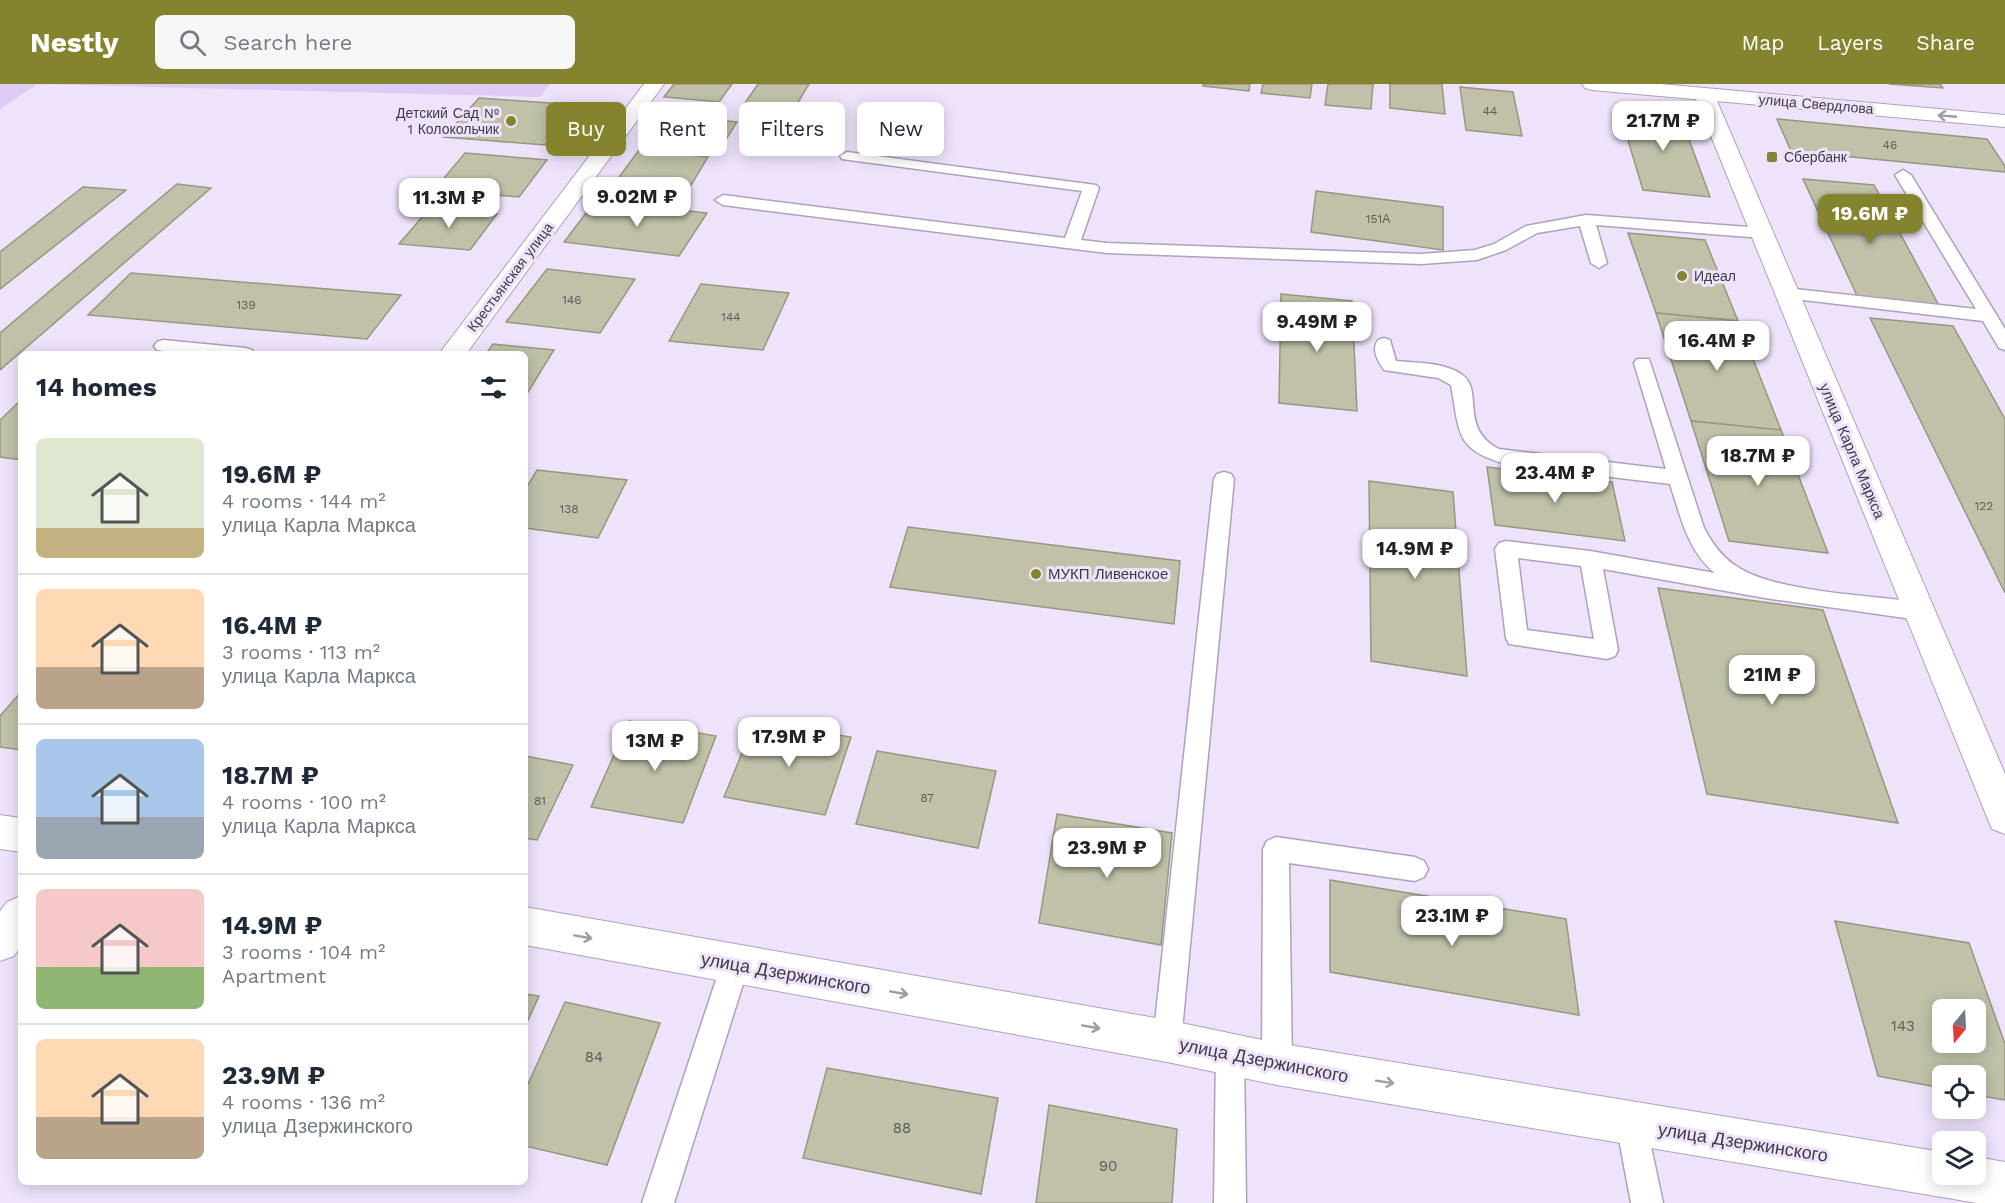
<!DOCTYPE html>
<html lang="en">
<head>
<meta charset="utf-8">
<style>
	:root { --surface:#fff; --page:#f6f6f7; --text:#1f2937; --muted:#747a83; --line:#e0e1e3; --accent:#83842d }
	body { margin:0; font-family:"Work Sans",sans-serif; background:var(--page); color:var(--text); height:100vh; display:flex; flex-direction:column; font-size:22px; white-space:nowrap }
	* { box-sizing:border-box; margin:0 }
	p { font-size:20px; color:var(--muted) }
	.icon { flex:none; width:33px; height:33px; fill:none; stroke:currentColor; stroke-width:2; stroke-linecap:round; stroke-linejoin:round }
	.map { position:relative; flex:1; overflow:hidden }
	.sheet { position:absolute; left:18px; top:267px; width:510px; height:834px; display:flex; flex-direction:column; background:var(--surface); border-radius:9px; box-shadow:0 3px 15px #0003 }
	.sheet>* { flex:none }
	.hud { position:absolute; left:546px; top:18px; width:570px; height:54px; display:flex; gap:12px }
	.needle { width:39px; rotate:198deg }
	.fabs { position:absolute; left:1932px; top:915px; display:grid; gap:12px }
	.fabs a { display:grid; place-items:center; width:54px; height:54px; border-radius:9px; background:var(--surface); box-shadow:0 3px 15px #0003; font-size:30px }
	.price { position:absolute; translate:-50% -51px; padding:0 14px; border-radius:12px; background:#fff; color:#222; font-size:20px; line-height:39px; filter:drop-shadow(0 2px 3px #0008) }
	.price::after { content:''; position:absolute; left:50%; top:36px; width:18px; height:14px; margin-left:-9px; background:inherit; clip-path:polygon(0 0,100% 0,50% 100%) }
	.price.selected { background:var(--accent); color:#fff }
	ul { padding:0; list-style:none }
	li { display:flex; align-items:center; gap:18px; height:150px; padding:0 18px }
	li+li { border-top:2px solid var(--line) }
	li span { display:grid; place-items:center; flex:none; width:168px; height:120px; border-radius:9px; color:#555 }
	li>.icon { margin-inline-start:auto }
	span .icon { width:72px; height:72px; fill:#fffc; stroke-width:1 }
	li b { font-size:26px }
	h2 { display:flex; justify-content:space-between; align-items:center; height:72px; padding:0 18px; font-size:26px }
	.chip { padding:0 21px; border-radius:9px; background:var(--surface); box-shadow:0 3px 15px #0003; font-size:21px; line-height:54px }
	.chip.selected { background:var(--accent); color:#fff }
	header { display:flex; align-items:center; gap:36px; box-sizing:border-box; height:84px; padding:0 30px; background:var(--accent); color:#fff }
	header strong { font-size:28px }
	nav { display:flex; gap:33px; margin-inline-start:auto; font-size:21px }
	.search { width:420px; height:54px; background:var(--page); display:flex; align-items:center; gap:15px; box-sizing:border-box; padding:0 21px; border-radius:9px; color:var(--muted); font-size:22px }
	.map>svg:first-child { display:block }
	.green { fill:#decbf3 }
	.building { fill:#c0c1a8; stroke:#96987f; stroke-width:1.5; fill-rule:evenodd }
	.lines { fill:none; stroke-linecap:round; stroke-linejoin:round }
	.service-casing { stroke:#ada2b9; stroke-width:3 }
	.minor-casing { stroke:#ada2b9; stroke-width:2 }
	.tertiary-casing { stroke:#ada2b9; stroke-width:2 }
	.secondary-casing { stroke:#ada2b9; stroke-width:2 }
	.service { fill:#fff; fill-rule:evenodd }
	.minor { fill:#fff; fill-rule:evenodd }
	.tertiary { fill:#fff; fill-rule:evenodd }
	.secondary { fill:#fff; fill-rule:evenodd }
	.oneway { stroke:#9f9da2 }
	.poi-dot { fill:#83842d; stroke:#eee3fb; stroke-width:2 }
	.labels { text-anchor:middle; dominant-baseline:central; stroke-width:6; stroke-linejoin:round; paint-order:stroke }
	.number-label { font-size:12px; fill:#5f5c5d }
	.far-street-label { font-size:14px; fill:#3f3b44; stroke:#eee3fb }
	.far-poi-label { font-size:14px; fill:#3f3b44; stroke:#eee3fb; text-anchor:start }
	.street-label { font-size:15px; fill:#3f3b44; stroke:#eee3fb }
	.poi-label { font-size:15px; fill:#3f3b44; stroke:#eee3fb; text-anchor:start }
	.near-number-label { font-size:15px; fill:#5f5c5d }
	.near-street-label { font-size:18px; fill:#3f3b44; stroke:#eee3fb }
</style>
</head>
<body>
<header>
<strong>Nestly</strong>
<div class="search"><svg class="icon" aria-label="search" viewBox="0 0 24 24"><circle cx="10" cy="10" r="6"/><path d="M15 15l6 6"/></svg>Search here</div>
<nav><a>Map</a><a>Layers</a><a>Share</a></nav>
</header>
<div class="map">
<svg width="2005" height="1119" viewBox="0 0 2005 1119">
	<rect width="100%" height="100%" fill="#eee3fb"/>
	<polygon class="green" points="0,0 550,0 540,13 38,0 0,25"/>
	<g class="building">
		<polygon points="674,0 732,0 719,18 664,13"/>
		<polygon points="758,0 809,0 793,27 743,22"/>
		<polygon points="1203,0 1250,0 1249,7 1203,2"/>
		<polygon points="1263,0 1312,0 1310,14 1261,9"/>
		<polygon points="1328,0 1373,0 1371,25 1325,21"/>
		<polygon points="1390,0 1442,0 1445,30 1390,24"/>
		<polygon points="1889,0 1940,0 1943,4"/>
		<polygon points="1460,3 1513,8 1522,52 1466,46"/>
		<polygon points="479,14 577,21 545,61 444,53"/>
		<polygon points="1618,23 1679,28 1710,113 1643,106"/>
		<polygon points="660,31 737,38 720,65 640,58"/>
		<polygon points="1777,35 1987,55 2005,82 2005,88 1791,67"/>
		<polygon points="639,66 708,73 684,113 611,104"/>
		<polygon points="465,69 547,76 519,113 434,106"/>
		<polygon points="1803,95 1874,101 1942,227 1859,216"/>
		<polygon points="177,100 211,104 0,286 0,249"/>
		<polygon points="83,103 126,106 0,205 0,168"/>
		<polygon points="1316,107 1443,123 1443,166 1311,148"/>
		<polygon points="596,116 707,129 679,172 564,158"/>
		<polygon points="429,125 497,130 470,166 399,160"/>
		<polygon points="1628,149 1705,156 1738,237 1656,229"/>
		<polygon points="547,185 635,195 600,249 506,238"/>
		<polygon points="131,189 401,211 367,255 88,231"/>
		<polygon points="701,200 789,209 763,266 669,257"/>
		<polygon points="1281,210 1352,217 1357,327 1279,319"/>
		<polygon points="1656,229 1738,237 1781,346 1691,337"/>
		<polygon points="1870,234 1953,242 2005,335 2005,509"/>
		<polygon points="493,260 554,266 525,313 525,270 486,270"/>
		<polygon points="21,316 21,376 0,373 0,336"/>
		<polygon points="1691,337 1781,346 1828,469 1729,457"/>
		<polygon points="1487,383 1612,398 1625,457 1495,441"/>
		<polygon points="537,386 627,396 598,454 525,444 525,406"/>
		<polygon points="1369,397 1453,408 1467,592 1371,577"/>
		<polygon points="908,443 1180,477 1174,540 890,503"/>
		<polygon points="1658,504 1823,526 1898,739 1707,710"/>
		<polygon points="21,608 21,666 0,663 0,632"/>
		<polygon points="629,637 716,652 683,739 591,723"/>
		<polygon points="755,637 851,653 825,731 724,713"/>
		<polygon points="877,667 996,687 978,764 856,740"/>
		<polygon points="525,672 573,681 537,756 525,754"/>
		<polygon points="1057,730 1172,749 1161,861 1039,839"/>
		<polygon points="1330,796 1566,835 1579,931 1330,888"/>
		<path d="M1835 837 1969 859 2005 960V1016L1976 1011V992H1942V1004L1878 992ZM1942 926H1976V958H1942Z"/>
		<polygon points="525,910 539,912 525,943"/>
		<polygon points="565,918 660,939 607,1081 525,1062 525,1007"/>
		<polygon points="827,984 998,1014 981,1110 803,1074"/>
		<polygon points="1049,1021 1177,1045 1172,1119 1036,1119"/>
	</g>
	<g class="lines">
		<defs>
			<g id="service">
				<polygon points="847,68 1096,101 1099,104 1081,156 1107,159 1421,170 1475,166 1494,160 1526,142 1586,131 1762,144 1770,149 1762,154 1596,141 1607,179 1599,184 1591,179 1580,142 1537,149 1506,166 1477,176 1421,180 1107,169 723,121 715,116 723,111 1065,154 1082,107 842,75 840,72"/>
				<polygon points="1903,86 1911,91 2005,245 2005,266 1999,264 1983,237 1786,214 1780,213 1777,209 1780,205 1786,204 1976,225 1895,91"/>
				<path d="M1384 254 1390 256 1396 277C1416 279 1443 278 1461 290 1485 305 1458 344 1499 365L1666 385 1634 279 1637 275H1649L1704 444C1713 461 1724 476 1741 485 1780 508 1872 512 1919 518L1927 521 1930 527 1927 533 1919 536 1765 514 1603 485 1618 566 1615 572 1607 575 1509 560 1506 554 1495 465 1499 459 1506 457 1590 467 1715 489C1688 468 1680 431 1670 400L1509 381C1455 366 1460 351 1451 301L1438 294 1384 286C1378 277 1371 266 1378 256ZM1518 474 1581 482 1594 555 1527 546Z"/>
				<polygon points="163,256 246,264 252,266 255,270 187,270 157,266 154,262 157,258"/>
				<polygon points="1224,388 1231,390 1234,395 1181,957 1177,967 1167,971 1157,967 1153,957 1214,395 1217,390"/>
				<polygon points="1276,753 1415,773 1424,777 1428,785 1424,793 1415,797 1289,779 1292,980 1287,990 1277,995 1267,990 1262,980 1263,765 1267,757"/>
				<polygon points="735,868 745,872 749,881 674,1119 642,1119 721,881 725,872"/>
				<polygon points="1230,954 1240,958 1244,968 1246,1119 1214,1119 1216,968 1220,958"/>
				<polygon points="1631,1024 1642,1028 1646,1039 1663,1119 1631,1119 1616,1039 1620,1028"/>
			</g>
			<g id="minor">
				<polygon points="644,0 664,0 466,270 439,270"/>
				<polygon points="21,812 21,862 14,872 0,877 0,827 7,818"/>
			</g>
			<g id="tertiary">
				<polygon points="1704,4 1711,6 1714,10 2005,690 2005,750 1992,745 1987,733 1694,10 1697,6"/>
				<polygon points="0,731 21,734 21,768 0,765"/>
				<polygon points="525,823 1167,936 1277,959 1942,1068 1942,1090 1976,1090 1976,1073 2005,1078 2005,1119 1977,1119 1277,1001 1167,978 525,861"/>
			</g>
			<polygon id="secondary" points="1582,0 1660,0 2005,31 2005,43 1592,6 1585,4"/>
		</defs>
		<use href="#service" class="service-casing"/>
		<use href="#minor" class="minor-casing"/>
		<use href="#tertiary" class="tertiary-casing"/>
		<use href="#secondary" class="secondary-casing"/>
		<use href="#service" class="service"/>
		<use href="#minor" class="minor"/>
		<use href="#tertiary" class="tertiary"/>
		<use href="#secondary" class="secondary"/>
	</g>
	<defs><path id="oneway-shaft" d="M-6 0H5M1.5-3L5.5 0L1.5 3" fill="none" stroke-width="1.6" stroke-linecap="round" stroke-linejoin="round" transform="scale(1.5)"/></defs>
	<g class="oneway">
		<use href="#oneway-shaft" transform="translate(1947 32) rotate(-175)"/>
		<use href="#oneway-shaft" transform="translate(583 853) rotate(10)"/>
		<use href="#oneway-shaft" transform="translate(899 909) rotate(10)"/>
		<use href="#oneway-shaft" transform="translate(1091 943) rotate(10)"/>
		<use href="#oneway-shaft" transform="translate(1385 998) rotate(9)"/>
	</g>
	<g class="poi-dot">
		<circle cx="511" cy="37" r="6"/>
		<rect x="1766" y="67" width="12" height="12" rx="3"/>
		<circle cx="1682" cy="192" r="6"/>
		<circle cx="1036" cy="490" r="6"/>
	</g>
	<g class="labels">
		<g class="number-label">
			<text x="1490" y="27">44</text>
			<text x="1890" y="61">46</text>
			<text x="1378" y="135">151А</text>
			<text x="572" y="216">146</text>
			<text x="246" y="221">139</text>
			<text x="731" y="233">144</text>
			<text x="1984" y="422">122</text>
			<text x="569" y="425">138</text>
			<text x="927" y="714">87</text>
			<text x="540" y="717">81</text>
		</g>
		<g class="far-street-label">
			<text transform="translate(1816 20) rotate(5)">улица Свердлова</text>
			<text transform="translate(510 193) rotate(-53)">Крестьянская улица</text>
		</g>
		<g class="far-poi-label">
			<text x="499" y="29" text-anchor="end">Детский Сад №<tspan x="499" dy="16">1 Колокольчик</tspan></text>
			<text x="1784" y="73">Сбербанк</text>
			<text x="1694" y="192">Идеал</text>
		</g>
		<g class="street-label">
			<text transform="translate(1852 367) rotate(67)">улица Карла Маркса</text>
		</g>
		<g class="poi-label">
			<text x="1048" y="490">МУКП Ливенское</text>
		</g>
		<g class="near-number-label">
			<text x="1903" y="942">143</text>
			<text x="594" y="973">84</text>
			<text x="902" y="1044">88</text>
			<text x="1108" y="1082">90</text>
		</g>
		<g class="near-street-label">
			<text transform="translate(786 889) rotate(10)">улица Дзержинского</text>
			<text transform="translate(1264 976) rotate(11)">улица Дзержинского</text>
			<text transform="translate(1743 1058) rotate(9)">улица Дзержинского</text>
		</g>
	</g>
</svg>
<div class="fabs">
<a><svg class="needle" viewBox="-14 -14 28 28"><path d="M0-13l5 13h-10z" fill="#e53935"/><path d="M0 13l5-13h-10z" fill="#747a83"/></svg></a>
<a><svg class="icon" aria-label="locate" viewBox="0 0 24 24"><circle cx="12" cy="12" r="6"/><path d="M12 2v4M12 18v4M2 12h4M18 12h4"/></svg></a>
<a><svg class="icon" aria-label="layers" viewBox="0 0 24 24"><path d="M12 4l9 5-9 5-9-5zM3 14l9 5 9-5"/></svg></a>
</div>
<b class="price" style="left:1663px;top:68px">21.7M ₽</b>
<b class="price" style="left:637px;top:144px">9.02M ₽</b>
<b class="price" style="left:449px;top:145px">11.3M ₽</b>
<b class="price selected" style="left:1870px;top:161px">19.6M ₽</b>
<b class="price" style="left:1317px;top:269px">9.49M ₽</b>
<b class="price" style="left:1717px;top:288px">16.4M ₽</b>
<b class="price" style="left:1758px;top:403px">18.7M ₽</b>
<b class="price" style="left:1555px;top:420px">23.4M ₽</b>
<b class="price" style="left:1415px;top:496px">14.9M ₽</b>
<b class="price" style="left:1772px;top:622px">21M ₽</b>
<b class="price" style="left:789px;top:684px">17.9M ₽</b>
<b class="price" style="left:655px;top:688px">13M ₽</b>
<b class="price" style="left:1107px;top:795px">23.9M ₽</b>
<b class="price" style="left:1452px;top:863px">23.1M ₽</b>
<div class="hud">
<a class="chip selected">Buy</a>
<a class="chip">Rent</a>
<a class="chip">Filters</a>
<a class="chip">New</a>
</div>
<section class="sheet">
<h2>14 homes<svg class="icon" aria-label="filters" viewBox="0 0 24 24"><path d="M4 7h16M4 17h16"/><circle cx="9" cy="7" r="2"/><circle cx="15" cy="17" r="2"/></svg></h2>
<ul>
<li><span style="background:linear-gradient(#dfe7d0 75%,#c2b280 0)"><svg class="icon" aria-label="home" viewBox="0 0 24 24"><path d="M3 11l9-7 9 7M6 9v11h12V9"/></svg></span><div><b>19.6M ₽</b><p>4 rooms · 144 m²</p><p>улица Карла Маркса</p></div></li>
<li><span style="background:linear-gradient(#ffd9b3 65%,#b9a48a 0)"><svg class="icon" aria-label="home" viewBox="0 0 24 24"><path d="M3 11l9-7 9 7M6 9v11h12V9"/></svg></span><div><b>16.4M ₽</b><p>3 rooms · 113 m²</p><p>улица Карла Маркса</p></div></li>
<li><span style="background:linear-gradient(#a9c7e8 65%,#9aa5b1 0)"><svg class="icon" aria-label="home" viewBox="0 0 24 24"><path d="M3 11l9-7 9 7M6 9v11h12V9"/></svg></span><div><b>18.7M ₽</b><p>4 rooms · 100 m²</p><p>улица Карла Маркса</p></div></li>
<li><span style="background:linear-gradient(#f6c9c9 65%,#8fb573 0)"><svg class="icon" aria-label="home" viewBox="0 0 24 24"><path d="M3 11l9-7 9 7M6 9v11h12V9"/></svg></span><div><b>14.9M ₽</b><p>3 rooms · 104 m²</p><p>Apartment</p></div></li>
<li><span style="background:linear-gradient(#ffd9b3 65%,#b9a48a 0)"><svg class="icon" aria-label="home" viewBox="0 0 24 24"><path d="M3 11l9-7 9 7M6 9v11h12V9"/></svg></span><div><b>23.9M ₽</b><p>4 rooms · 136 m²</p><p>улица Дзержинского</p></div></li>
</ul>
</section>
</div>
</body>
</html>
